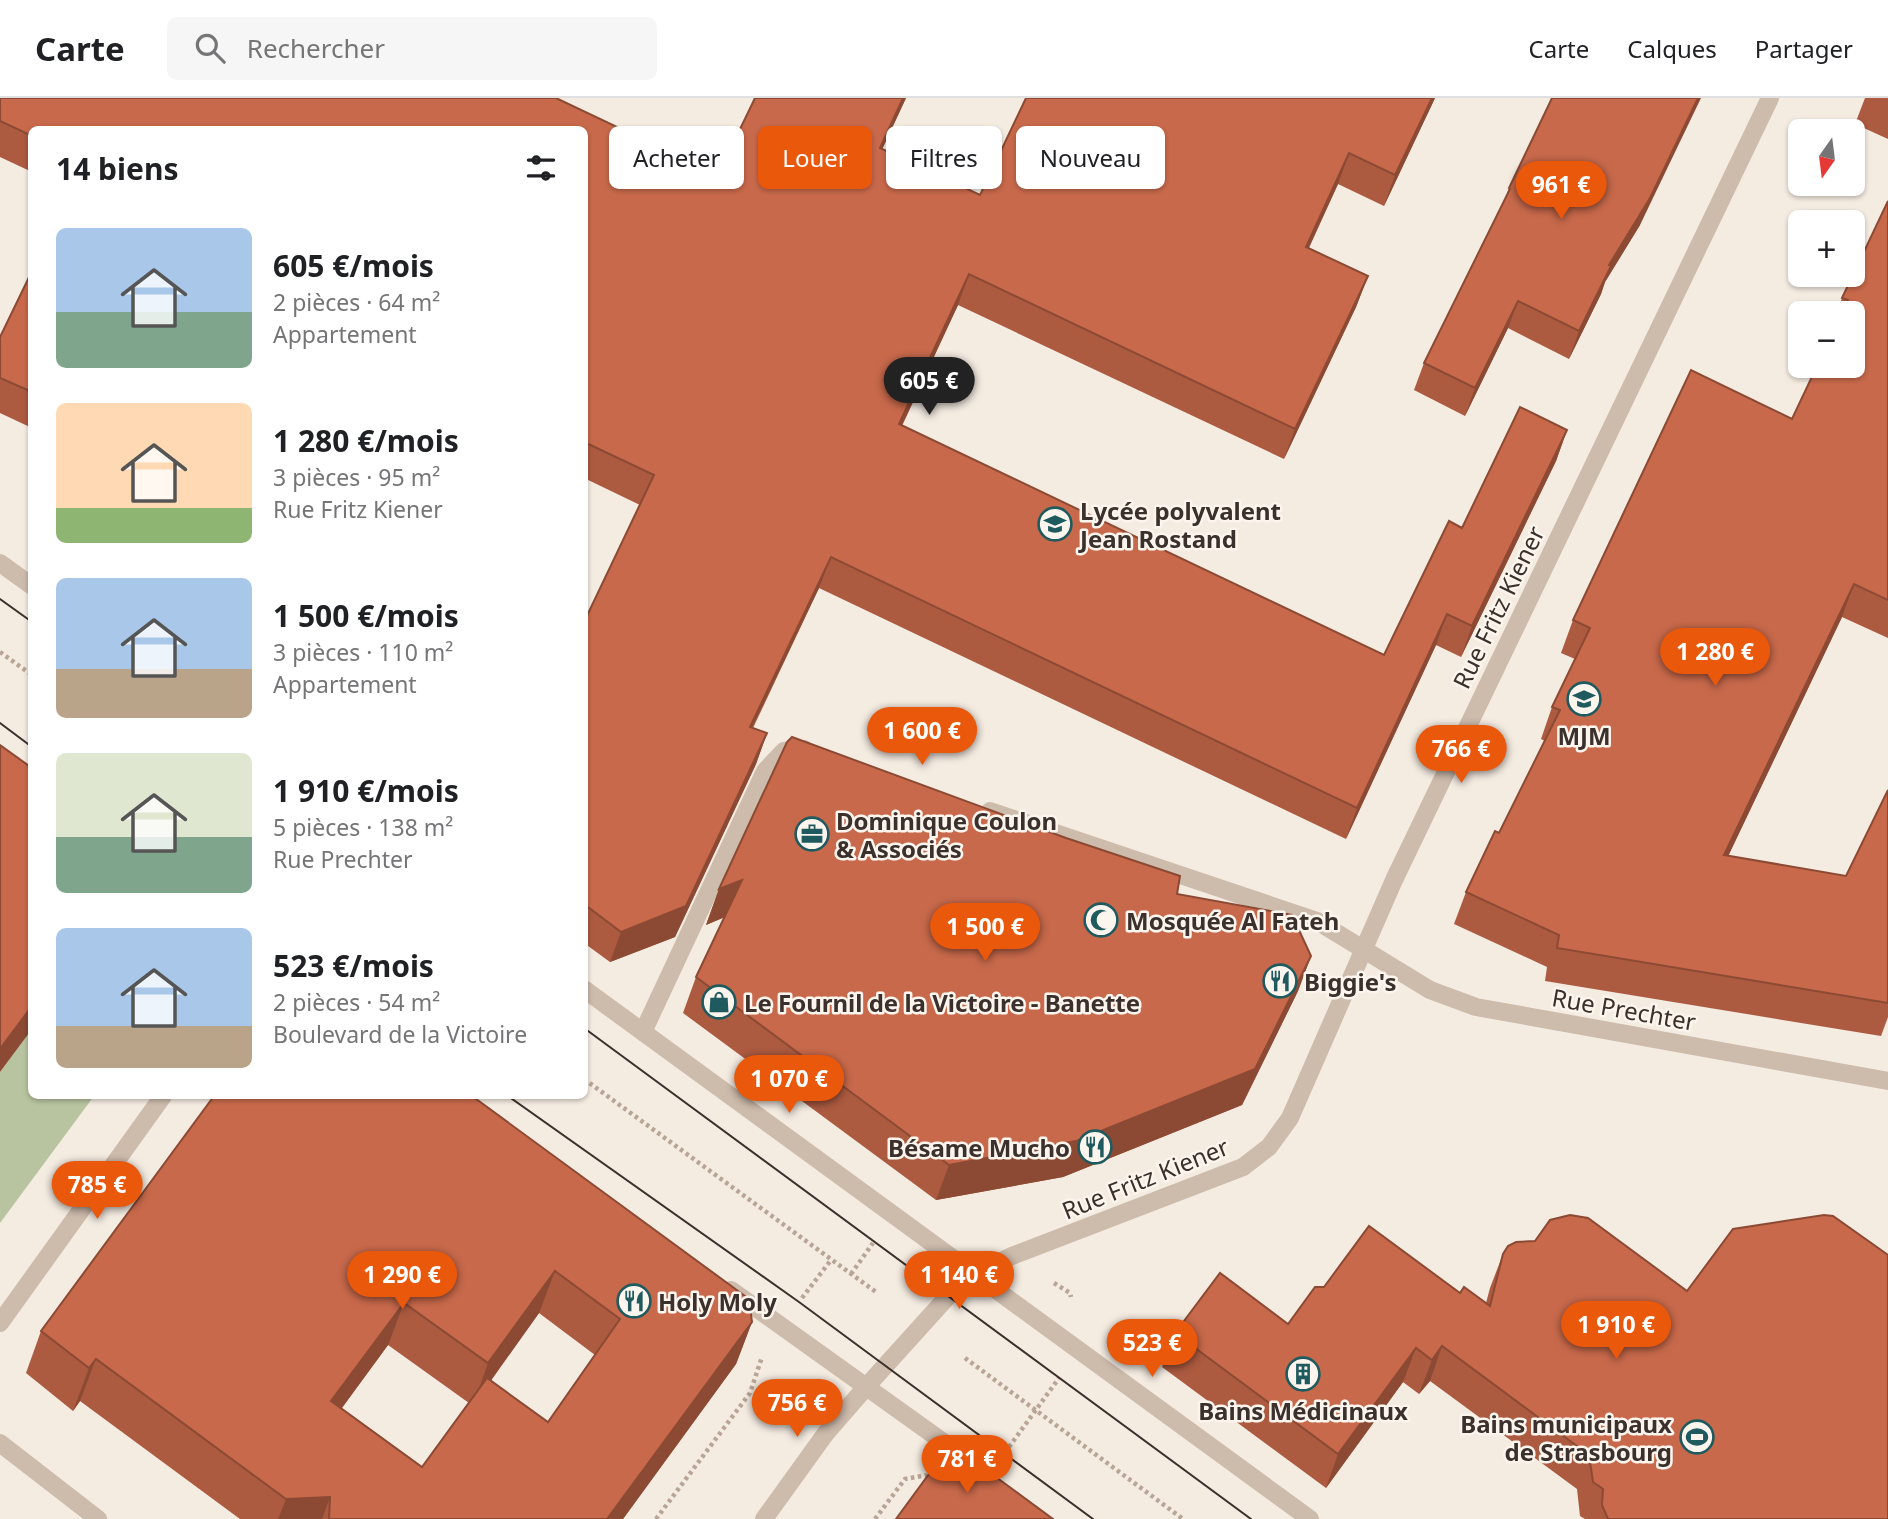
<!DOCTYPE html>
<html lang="fr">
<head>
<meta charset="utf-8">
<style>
	:root { --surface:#fff; --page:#f6f6f6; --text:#202124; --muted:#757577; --line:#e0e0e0; --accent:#ea580c }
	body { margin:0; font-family:"Noto Sans",sans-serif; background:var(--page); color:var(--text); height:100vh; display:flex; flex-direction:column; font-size:26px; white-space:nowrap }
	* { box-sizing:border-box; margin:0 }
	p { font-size:23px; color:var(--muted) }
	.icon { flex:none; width:38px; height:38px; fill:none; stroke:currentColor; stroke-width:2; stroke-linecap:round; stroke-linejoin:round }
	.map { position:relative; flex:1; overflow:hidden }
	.side { position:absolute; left:28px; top:28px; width:560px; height:973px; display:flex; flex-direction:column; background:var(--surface); border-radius:10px; box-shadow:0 2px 5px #0004 }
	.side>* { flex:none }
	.top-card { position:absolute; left:609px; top:28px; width:665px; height:63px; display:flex; gap:14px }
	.needle { width:46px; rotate:194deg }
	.fabs { position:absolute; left:1788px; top:21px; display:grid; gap:14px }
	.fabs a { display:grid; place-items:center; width:77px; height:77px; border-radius:10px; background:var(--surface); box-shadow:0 2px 5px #0004; font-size:35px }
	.price { position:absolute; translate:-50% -60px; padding:0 16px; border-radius:24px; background:var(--accent); color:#fff; font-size:23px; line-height:46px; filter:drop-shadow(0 2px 4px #0008) }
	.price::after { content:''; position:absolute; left:50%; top:42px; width:21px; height:16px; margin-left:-10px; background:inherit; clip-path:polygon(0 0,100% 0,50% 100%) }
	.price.selected { background:#222; color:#fff }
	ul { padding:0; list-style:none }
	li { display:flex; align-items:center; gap:21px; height:175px; padding:0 28px }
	li span { display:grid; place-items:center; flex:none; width:196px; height:140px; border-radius:10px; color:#555 }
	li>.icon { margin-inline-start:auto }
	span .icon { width:84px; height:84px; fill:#fffc; stroke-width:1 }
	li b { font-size:30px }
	h2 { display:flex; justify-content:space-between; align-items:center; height:84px; padding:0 28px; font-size:30px }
	.chip { padding:0 24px; border-radius:10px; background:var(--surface); box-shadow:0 2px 5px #0004; font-size:24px; line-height:63px }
	.chip.selected { background:var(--accent); color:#fff }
	header { display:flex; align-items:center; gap:42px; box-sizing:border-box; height:98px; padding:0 35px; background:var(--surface); border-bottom:2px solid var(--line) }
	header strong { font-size:33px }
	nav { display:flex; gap:38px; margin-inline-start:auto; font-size:24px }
	.search { width:490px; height:63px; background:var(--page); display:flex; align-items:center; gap:18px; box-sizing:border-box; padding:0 24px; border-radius:10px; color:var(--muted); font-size:26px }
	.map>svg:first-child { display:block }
	.green { fill:#b8c4a0 }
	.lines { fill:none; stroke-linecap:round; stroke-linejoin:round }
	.path { stroke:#b9a596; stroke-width:4.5; stroke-dasharray:3.5 3.5; stroke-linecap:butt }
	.minor { stroke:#cdbbac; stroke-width:18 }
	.tertiary { stroke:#cdbbac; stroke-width:18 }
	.tram { stroke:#3b302b; stroke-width:2 }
	.wall { fill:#ac5a40; fill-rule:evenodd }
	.shaded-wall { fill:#8c4a34 }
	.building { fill:#c8694b; stroke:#8c4a34; stroke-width:2; fill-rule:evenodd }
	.labels { text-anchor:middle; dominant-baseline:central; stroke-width:5; stroke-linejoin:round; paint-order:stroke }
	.poi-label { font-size:24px; font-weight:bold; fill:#3b302b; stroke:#fbf5ee; text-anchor:start }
	.street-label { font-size:24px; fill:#3b302b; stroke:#fbf5ee }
</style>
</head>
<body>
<header>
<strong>Carte</strong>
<div class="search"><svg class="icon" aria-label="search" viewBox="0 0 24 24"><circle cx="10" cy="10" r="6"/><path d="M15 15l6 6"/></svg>Rechercher</div>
<nav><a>Carte</a><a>Calques</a><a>Partager</a></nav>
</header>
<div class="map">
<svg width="1888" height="1421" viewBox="0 0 1888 1421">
	<rect width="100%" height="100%" fill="#f4ebe1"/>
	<polygon class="green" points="31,931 32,998 94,998 0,1125 0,974"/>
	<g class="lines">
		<g class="path">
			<polyline points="0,554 32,577"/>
			<polyline points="584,981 876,1194"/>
			<polyline points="851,1176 873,1145"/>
			<polyline points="1054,1185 1070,1195 1071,1199"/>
			<polyline points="802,1200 831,1162"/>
			<polyline points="965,1260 1183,1421"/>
			<polyline points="1009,1349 1059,1280"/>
			<polyline points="656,1421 750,1295 762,1259"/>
			<polyline points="875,1421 905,1381 927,1377"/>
		</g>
		<g class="minor">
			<polyline points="990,713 1317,823 1430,892 1476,909 1888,983"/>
			<polyline points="643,934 765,673 784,653 804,651"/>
			<polyline points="970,1174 982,1172 1012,1158 1243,1069 1269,1049 1290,1020 1394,782 1770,0"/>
			<polyline points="0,1225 163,998"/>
			<polyline points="0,1345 98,1421"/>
			<polyline points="764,1421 826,1335 866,1289"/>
		</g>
		<g class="tertiary">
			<polyline points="0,465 32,488"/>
			<polyline points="584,891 1310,1421"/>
			<polyline points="731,1192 981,1371"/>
			<polyline points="866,1289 970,1174"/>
		</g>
		<g class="tram">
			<polyline points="0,501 32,524"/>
			<polyline points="0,625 32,649"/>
			<polyline points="584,930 1251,1421"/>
			<polyline points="508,998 799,1204 1093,1421"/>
		</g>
	</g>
	<g class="wall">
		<polygon points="0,0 556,0 718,77 755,0 906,0 882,51 980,97 1026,0 1435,0 1384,108 1338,86 1309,150 1368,178 1356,209 1284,361 958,207 902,328 1384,557 1449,423 1462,430 1520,309 1567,332 1556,363 1461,559 1436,547 1346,741 819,490 753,630 767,635 756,666 675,839 610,864 584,845 584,524 640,407 584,380 584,32 32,32 32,74 0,59"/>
		<polygon points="1865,0 1888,0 1888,41 1855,26"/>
		<polygon points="1509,90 1640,127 1605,184 1601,196 1569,261 1508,230 1465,318 1414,292 1424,265 1503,106"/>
		<polygon points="1888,103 1888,540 1842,519 1728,758 1846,778 1888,692 1888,919 1881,938 1545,883 1547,869 1454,826 1466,794 1499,735 1545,643 1541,641 1552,609 1575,561 1561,555 1573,522 1792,321 1853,215 1837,215 1842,200"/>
		<polygon points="32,173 32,330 0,315 0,239"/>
		<polygon points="1066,740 1177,796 1311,858 1298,893 1242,1007 1063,1079 936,1102 683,915 696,879 724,819 706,827 719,791"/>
		<path d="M214 998 752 1224 736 1266 623 1421H240L80 1303 73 1313 26 1275 41 1233ZM539 1215 595 1257 548 1324 490 1283ZM388 1247 469 1305 422 1369 342 1310Z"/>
		<polygon points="1503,1156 1888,1421 1585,1421 1580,1418 1577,1391 1430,1283 1419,1296 1403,1284 1326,1390 1162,1269 1175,1235 1288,1226 1460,1195 1486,1205 1490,1190"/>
	</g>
	<g class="shaded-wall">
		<polygon points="903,0 906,0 869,80 880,50"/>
		<polygon points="1432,0 1435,0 1384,108 1395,77"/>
		<polygon points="1698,0 1701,0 1640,127 1605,184 1601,196 1569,261 1579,233 1609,167"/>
		<polygon points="1349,55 1338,86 1295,179 1306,149"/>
		<polygon points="969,176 958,207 888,357 899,326"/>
		<polygon points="1368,178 1356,209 1284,361 1295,331"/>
		<polygon points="1518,203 1508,230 1465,318 1475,290"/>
		<polygon points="1567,332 1556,363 1461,559 1472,528"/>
		<polygon points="831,459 819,490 738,659 750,629"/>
		<polygon points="1854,486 1842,519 1713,790 1724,757"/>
		<polygon points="1447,516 1436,547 1346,741 1357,710"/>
		<polygon points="767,635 756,666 675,839 610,864 621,834"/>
		<polygon points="742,782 730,817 706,827 719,791"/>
		<polygon points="1311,858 1298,893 1242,1007 1063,1079 936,1102 949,1067"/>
		<polygon points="32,908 32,931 0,974 0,951"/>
		<polygon points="555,1173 539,1215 473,1308 488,1265"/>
		<polygon points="404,1205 388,1247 316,1345 331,1303"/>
		<polygon points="752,1224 736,1266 623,1421 607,1421"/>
		<polygon points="1442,1248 1430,1283 1419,1296 1432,1262"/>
		<polygon points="1416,1250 1403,1284 1326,1390 1338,1356"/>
		<polygon points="96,1261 80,1303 73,1313 89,1270"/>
		<polygon points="330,1399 322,1421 278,1421 286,1401"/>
	</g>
	<g class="building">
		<polygon points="0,0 556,0 718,77 755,0 903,0 880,50 980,97 1026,0 1432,0 1395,77 1349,55 1306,149 1368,178 1295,331 969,176 899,326 1384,557 1449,423 1462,430 1520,309 1567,332 1472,528 1447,516 1357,710 831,459 750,629 767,635 686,808 621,834 584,806 584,524 654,377 584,344 584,32 32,32 32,38 0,23"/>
		<polygon points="1552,0 1698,0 1650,100 1609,167 1611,168 1579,233 1518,203 1475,290 1424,265 1510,91 1509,90"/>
		<polygon points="1888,103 1888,502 1854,486 1724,757 1846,778 1888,692 1888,905 1557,850 1559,837 1466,794 1495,733 1499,735 1560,612 1552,609 1590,530 1573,522 1691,272 1792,321 1817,268 1853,268 1853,215 1842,215 1848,202 1842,200"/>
		<polygon points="32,173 32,294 0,280 0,239"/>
		<polygon points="792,639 1066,740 1180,778 1177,796 1292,817 1311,858 1255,971 1076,1043 949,1067 696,879 742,782 719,791 787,644"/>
		<polygon points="0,647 32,670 32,908 0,951"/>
		<path d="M214 998H472L749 1201 752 1224 607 1421H329L330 1399 286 1401 96 1261 89 1270 41 1233ZM555 1173 620 1221 548 1324 487 1280 422 1369 331 1303 404 1205 488 1265Z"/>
		<polygon points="1570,1117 1588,1120 1687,1193 1733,1131 1824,1117 1833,1118 1888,1157 1888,1421 1608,1421 1602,1407 1603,1391 1593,1384 1589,1357 1442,1248 1432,1262 1416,1250 1338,1356 1175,1235 1220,1175 1288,1226 1315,1189 1324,1189 1369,1128 1460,1195 1464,1189 1490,1208 1503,1156 1508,1148 1516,1144 1535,1143 1550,1122"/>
		<polygon points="966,1357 1053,1421 896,1421 940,1361"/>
	</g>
	<defs>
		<symbol id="school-ring" viewBox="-11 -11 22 22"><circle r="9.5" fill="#fbf5ee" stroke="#1f5a5e" stroke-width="1.5"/><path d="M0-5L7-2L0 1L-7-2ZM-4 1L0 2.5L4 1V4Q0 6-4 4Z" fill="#1f5a5e"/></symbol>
		<symbol id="university-ring" viewBox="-11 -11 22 22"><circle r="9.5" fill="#fbf5ee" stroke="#1f5a5e" stroke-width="1.5"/><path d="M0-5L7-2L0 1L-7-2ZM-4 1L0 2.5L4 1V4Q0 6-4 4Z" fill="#1f5a5e"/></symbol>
		<symbol id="office-ring" viewBox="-11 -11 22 22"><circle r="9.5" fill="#fbf5ee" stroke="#1f5a5e" stroke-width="1.5"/><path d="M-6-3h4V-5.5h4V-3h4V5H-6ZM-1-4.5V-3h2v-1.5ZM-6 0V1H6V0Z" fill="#1f5a5e"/></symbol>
		<symbol id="mosque-ring" viewBox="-11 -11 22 22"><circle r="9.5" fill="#fbf5ee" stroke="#1f5a5e" stroke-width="1.5"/><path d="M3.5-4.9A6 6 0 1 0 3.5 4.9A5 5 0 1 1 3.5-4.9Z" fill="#1f5a5e"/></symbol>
		<symbol id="restaurant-ring" viewBox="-11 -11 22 22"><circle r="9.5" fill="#fbf5ee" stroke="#1f5a5e" stroke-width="1.5"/><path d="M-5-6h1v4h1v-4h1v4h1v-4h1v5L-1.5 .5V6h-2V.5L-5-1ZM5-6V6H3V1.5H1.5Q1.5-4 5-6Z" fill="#1f5a5e"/></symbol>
		<symbol id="shop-ring" viewBox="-11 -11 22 22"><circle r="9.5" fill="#fbf5ee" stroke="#1f5a5e" stroke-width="1.5"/><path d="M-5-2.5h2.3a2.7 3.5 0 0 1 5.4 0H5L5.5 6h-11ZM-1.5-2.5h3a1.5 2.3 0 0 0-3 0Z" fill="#1f5a5e"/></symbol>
		<symbol id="building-ring" viewBox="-11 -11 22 22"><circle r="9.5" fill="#fbf5ee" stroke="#1f5a5e" stroke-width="1.5"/><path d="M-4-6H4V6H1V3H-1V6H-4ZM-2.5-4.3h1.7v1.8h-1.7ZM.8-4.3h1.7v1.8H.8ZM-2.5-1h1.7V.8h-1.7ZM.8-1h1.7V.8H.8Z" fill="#1f5a5e"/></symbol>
		<symbol id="stadium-ring" viewBox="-11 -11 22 22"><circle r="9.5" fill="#fbf5ee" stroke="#1f5a5e" stroke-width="1.5"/><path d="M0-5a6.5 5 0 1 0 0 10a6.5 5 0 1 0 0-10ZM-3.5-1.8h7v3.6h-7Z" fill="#1f5a5e"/></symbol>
	</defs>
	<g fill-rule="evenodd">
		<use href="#school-ring" x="1036" y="407" width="38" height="38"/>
		<use href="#university-ring" x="1565" y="582" width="38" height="38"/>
		<use href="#office-ring" x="793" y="717" width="38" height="38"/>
		<use href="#mosque-ring" x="1082" y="803" width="38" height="38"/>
		<use href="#restaurant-ring" x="1261" y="864" width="38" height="38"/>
		<use href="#shop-ring" x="700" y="885" width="38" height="38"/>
		<use href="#restaurant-ring" x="1076" y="1030" width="38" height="38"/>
		<use href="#restaurant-ring" x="615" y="1184" width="38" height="38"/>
		<use href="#building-ring" x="1284" y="1257" width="38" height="38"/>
		<use href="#stadium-ring" x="1678" y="1320" width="38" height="38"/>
	</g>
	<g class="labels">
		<g class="poi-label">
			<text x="1080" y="412">Lycée polyvalent<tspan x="1080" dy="28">Jean Rostand</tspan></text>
			<text x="1584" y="637" text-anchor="middle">MJM</text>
			<text x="836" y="722">Dominique Coulon<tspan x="836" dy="28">&amp; Associés</tspan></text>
			<text x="1126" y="822">Mosquée Al Fateh</text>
			<text x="1304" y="883">Biggie's</text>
			<text x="744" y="904">Le Fournil de la Victoire - Banette</text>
			<text x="1070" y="1049" text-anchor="end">Bésame Mucho</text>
			<text x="658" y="1203">Holy Moly</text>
			<text x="1303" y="1312" text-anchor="middle">Bains Médicinaux</text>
			<text x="1672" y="1325" text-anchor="end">Bains municipaux<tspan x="1672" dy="28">de Strasbourg</tspan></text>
		</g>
		<g class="street-label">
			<text transform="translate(1498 509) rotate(-64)">Rue Fritz Kiener</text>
			<text transform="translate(1624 911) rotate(10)">Rue Prechter</text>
			<text transform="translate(1145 1080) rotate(-22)">Rue Fritz Kiener</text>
		</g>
	</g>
</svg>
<div class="fabs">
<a><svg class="needle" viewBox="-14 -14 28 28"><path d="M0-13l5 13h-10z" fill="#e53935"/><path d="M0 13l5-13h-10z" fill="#757577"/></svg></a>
<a>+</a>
<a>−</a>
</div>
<b class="price" style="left:1561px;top:123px">961 €</b>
<b class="price selected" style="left:929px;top:319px">605 €</b>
<b class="price" style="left:1715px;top:590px">1 280 €</b>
<b class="price" style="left:922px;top:669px">1 600 €</b>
<b class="price" style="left:1461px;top:687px">766 €</b>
<b class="price" style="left:985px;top:865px">1 500 €</b>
<b class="price" style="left:789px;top:1017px">1 070 €</b>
<b class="price" style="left:97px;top:1123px">785 €</b>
<b class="price" style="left:402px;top:1213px">1 290 €</b>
<b class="price" style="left:959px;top:1213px">1 140 €</b>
<b class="price" style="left:1616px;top:1263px">1 910 €</b>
<b class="price" style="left:1152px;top:1281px">523 €</b>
<b class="price" style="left:797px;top:1341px">756 €</b>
<b class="price" style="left:967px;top:1397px">781 €</b>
<div class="top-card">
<a class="chip">Acheter</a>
<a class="chip selected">Louer</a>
<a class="chip">Filtres</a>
<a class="chip">Nouveau</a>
</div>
<section class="side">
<h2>14 biens<svg class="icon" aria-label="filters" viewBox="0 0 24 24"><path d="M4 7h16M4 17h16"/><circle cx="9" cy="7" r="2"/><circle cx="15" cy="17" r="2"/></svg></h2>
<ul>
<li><span style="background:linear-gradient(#a9c7e8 60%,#7fa58c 0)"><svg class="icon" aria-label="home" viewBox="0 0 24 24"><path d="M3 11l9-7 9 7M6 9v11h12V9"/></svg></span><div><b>605 €/mois</b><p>2 pièces · 64 m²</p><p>Appartement</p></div></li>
<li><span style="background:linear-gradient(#ffd9b3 75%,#8fb573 0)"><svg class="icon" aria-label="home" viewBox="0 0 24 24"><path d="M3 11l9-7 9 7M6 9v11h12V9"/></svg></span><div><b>1 280 €/mois</b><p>3 pièces · 95 m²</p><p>Rue Fritz Kiener</p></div></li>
<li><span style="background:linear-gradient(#a9c7e8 65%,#b9a48a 0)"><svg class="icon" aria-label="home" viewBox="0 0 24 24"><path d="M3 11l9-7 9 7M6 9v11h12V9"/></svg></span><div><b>1 500 €/mois</b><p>3 pièces · 110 m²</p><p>Appartement</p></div></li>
<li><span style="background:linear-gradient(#dfe7d0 60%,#7fa58c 0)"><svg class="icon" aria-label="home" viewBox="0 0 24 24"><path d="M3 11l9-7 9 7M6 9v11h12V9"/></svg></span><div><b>1 910 €/mois</b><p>5 pièces · 138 m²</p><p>Rue Prechter</p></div></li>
<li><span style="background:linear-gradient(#a9c7e8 70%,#b9a48a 0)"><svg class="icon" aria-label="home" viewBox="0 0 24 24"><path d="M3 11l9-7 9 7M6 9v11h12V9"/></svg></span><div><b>523 €/mois</b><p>2 pièces · 54 m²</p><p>Boulevard de la Victoire</p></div></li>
</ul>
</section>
</div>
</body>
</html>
